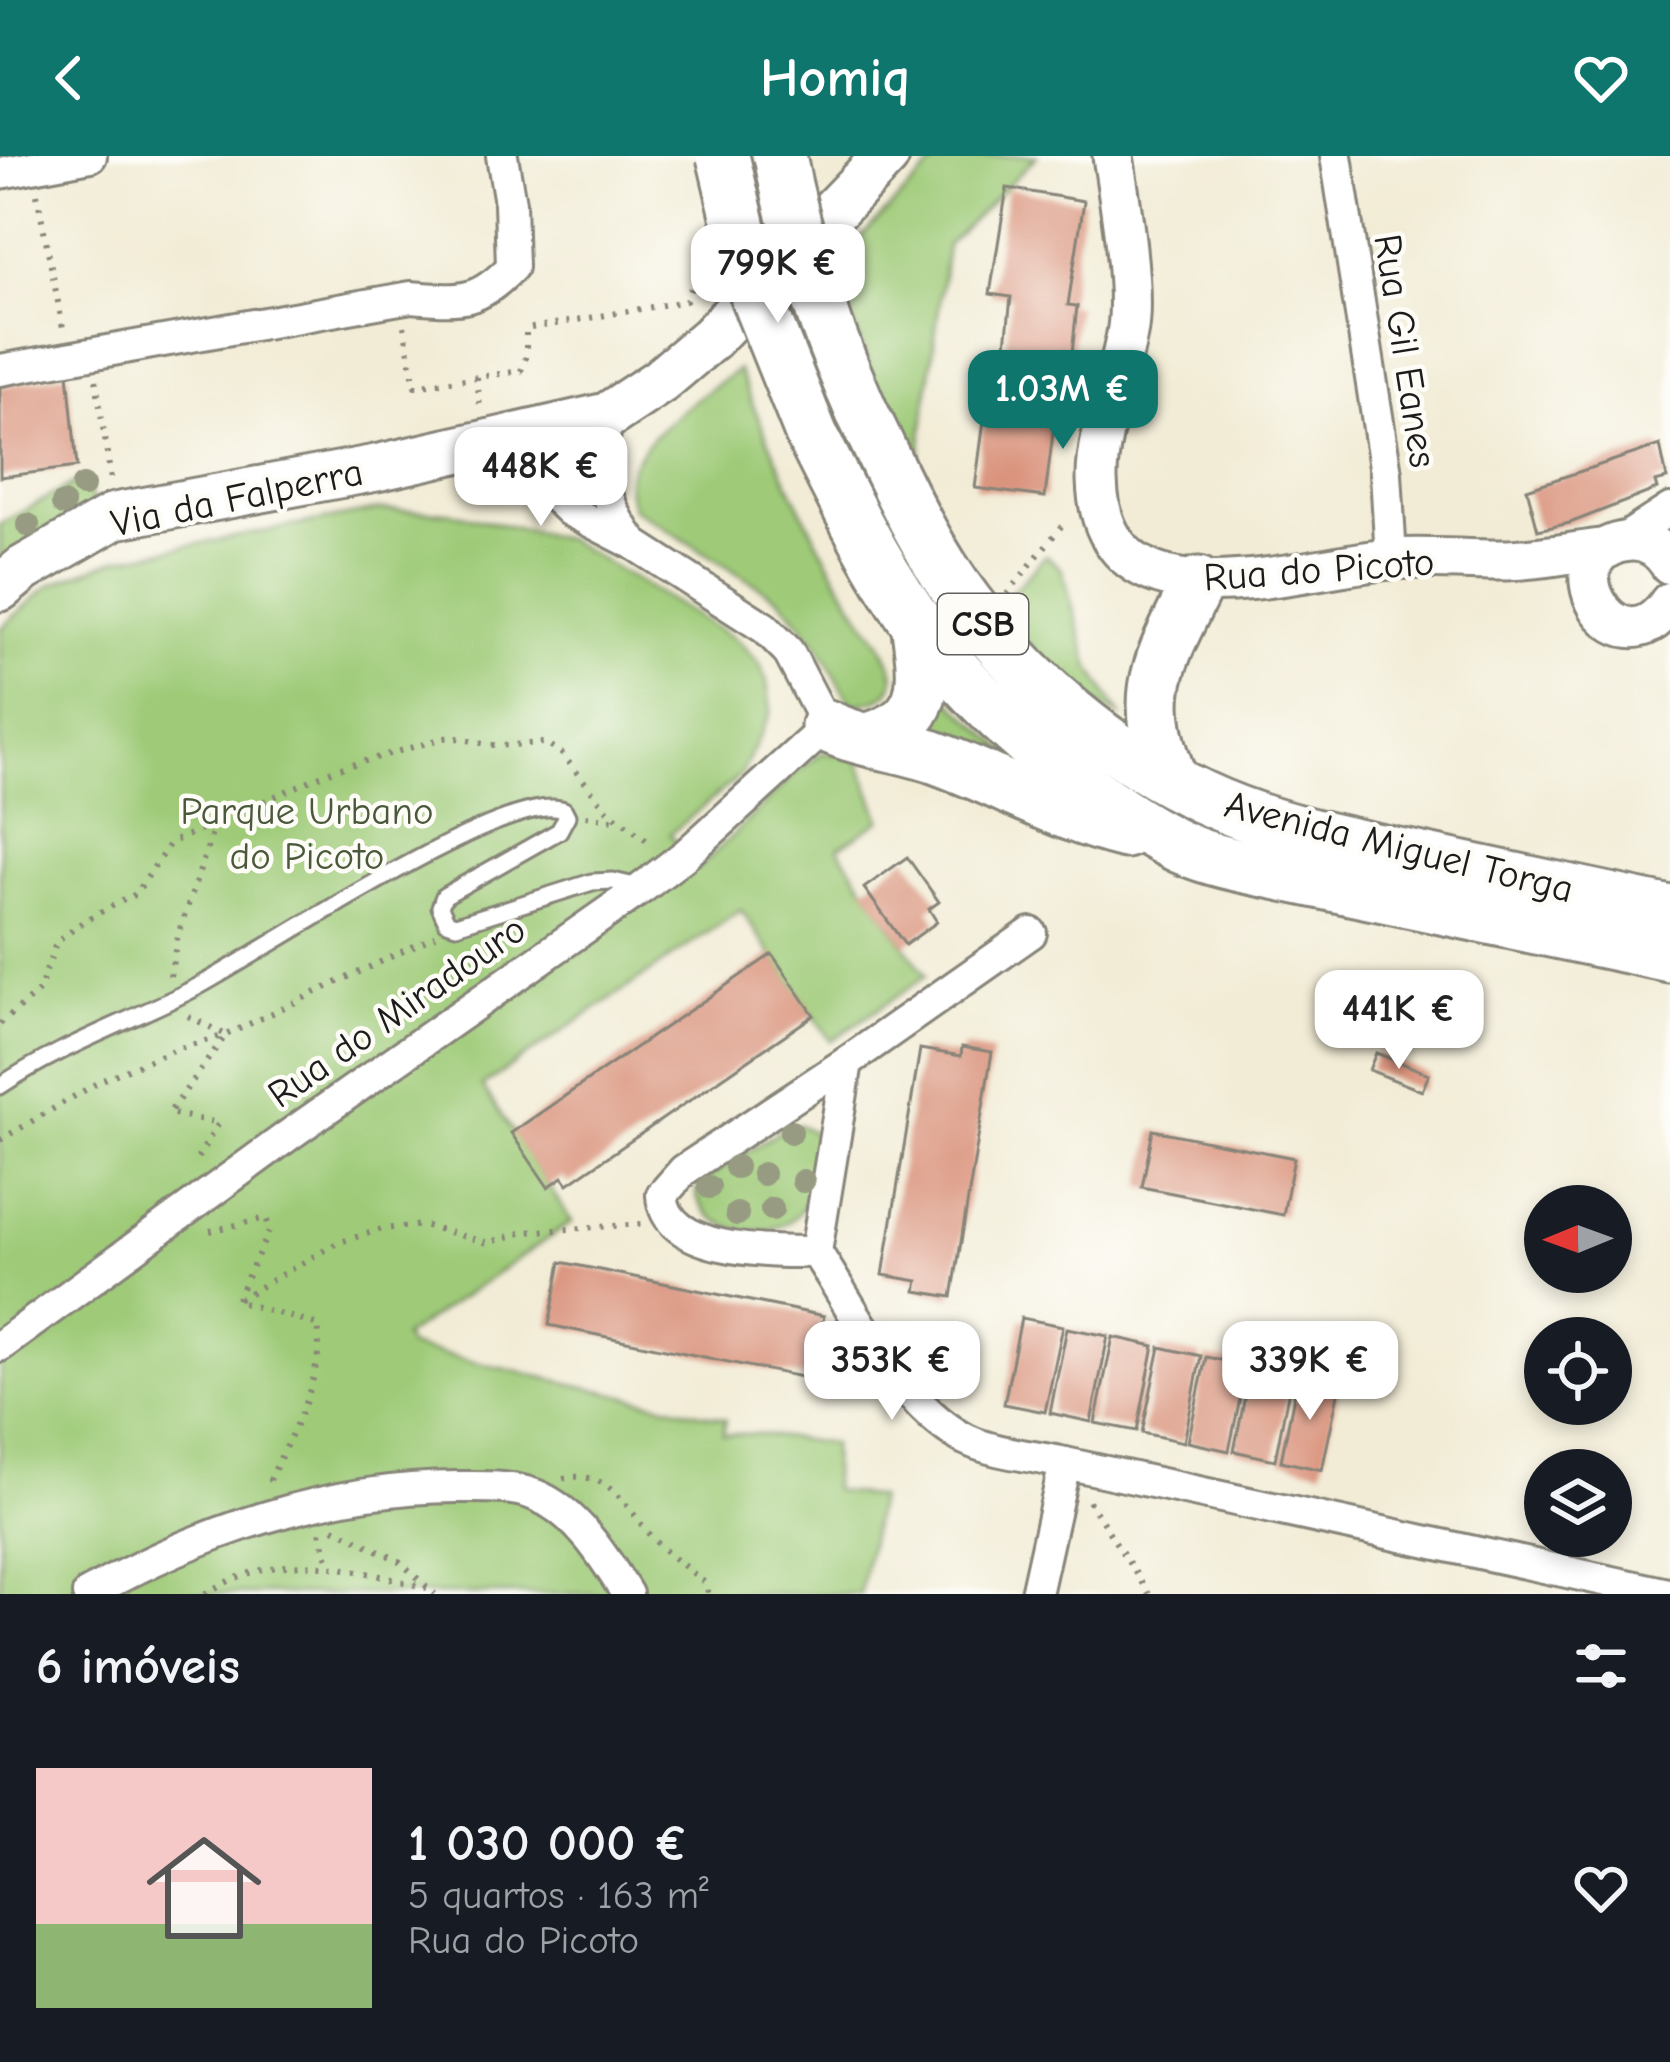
<!DOCTYPE html>
<html lang="pt">
<head>
<meta charset="utf-8">
<style>
	:root { --surface:#171b24; --page:#242831; --text:#f1f3f6; --muted:#9ea1a6; --accent:#0f766e }
	body { margin:0; font-family:"Comic Neue",sans-serif; background:var(--page); color:var(--text); height:100vh; display:flex; flex-direction:column; font-size:45px; white-space:nowrap }
	* { box-sizing:border-box; margin:0 }
	p { font-size:39px; color:var(--muted) }
	.icon { flex:none; width:66px; height:66px; fill:none; stroke:currentColor; stroke-width:2; stroke-linecap:round; stroke-linejoin:round }
	.map { position:relative; height:1438px; overflow:hidden }
	.details { display:flex; flex-direction:column; background:var(--surface); flex:1 }
	.details>* { flex:none }
	.needle { width:78px; rotate:269deg }
	.tools { position:absolute; left:1524px; top:1029px; display:grid; gap:24px }
	.tools a { display:grid; place-items:center; width:108px; height:108px; border-radius:50%; background:var(--surface); box-shadow:0 6px 18px #0003; font-size:60px }
	.price { position:absolute; translate:-50% -102px; padding:0 27px; border-radius:24px; background:#fff; color:#222; font-size:39px; line-height:78px; filter:drop-shadow(0 3px 6px #0008) }
	.price::after { content:''; position:absolute; left:50%; top:72px; width:36px; height:27px; margin-left:-18px; background:inherit; clip-path:polygon(0 0,100% 0,50% 100%) }
	.price.selected { background:var(--accent); color:#fff }
	ul { padding:0; list-style:none }
	li { display:flex; align-items:center; gap:36px; height:300px; padding:0 36px }
	li span { display:grid; place-items:center; flex:none; width:336px; height:240px; border-radius:0px; color:#555 }
	li>.icon { margin-inline-start:auto }
	span .icon { width:144px; height:144px; fill:#fffc; stroke-width:1 }
	li b { font-size:51px }
	h2 { display:flex; justify-content:space-between; align-items:center; height:144px; padding:0 36px; font-size:51px }
	header { display:flex; justify-content:space-between; align-items:center; height:156px; padding:0 36px; background:var(--accent); color:#fff; font-size:54px; font-weight:600 }
	.map>svg:first-child { display:block }
	.green { fill:#9fcb78; stroke:#5e744a; stroke-width:3 }
	.building { fill:#da947e }
	.lines { fill:none; stroke-linecap:round; stroke-linejoin:round }
	.service-casing { stroke:#878479; stroke-width:21 }
	.minor-casing { stroke:#878479; stroke-width:36 }
	.tertiary-casing { stroke:#878479; stroke-width:45 }
	.secondary-casing { stroke:#878479; stroke-width:51 }
	.trunk-casing { stroke:#878479; stroke-width:57 }
	.path { stroke:#878479; stroke-width:6; stroke-dasharray:3 9; stroke-linecap:butt }
	.service { stroke:#fff; stroke-width:15 }
	.minor { stroke:#fff; stroke-width:30 }
	.tertiary { stroke:#fff; stroke-width:39 }
	.secondary { stroke:#fff; stroke-width:45 }
	.trunk { stroke:#fff; stroke-width:51 }
	.trunk-bridge-casing { stroke:#878479; stroke-width:57; stroke-linecap:butt }
	.trunk-bridge { stroke:#fff; stroke-width:51 }
	.tree { fill:#969b81 }
	.labels { text-anchor:middle; dominant-baseline:central; stroke-width:9; stroke-linejoin:round; paint-order:stroke }
	.shield { fill:#fdfcf7; stroke:#605f5e; stroke-width:3 }
	.shield-label { font-size:36px; font-weight:bold; fill:#1c1c1c }
	.street-label { font-size:39px; fill:#1c1c1c; stroke:#fdfcf7 }
	.park-label { font-size:39px; fill:#4a593c; stroke:#fdfcf7 }
</style>
</head>
<body>
<header><svg class="icon" aria-label="back" viewBox="0 0 24 24"><path d="M15 5l-7 7 7 7"/></svg>Homiq<svg class="icon" aria-label="heart" viewBox="0 0 24 24"><path d="M12 20l-8-8c-3-5 5-10 8-4 3-6 11-1 8 4z"/></svg></header>
<div class="map">
<svg width="1670" height="1438" viewBox="0 0 1670 1438">
	<rect width="100%" height="100%" fill="#fdfcf7"/>
	<filter id="ink" filterUnits="userSpaceOnUse"><feTurbulence type="fractalNoise" baseFrequency=".00833" numOctaves="2"/><feDisplacementMap in="SourceGraphic" scale="24" xChannelSelector="R" yChannelSelector="G"/><feConvolveMatrix kernelMatrix="1 2 1 2 8 2 1 2 1" color-interpolation-filters="sRGB"/></filter>
	<filter id="wash" filterUnits="userSpaceOnUse"><feTurbulence type="fractalNoise" baseFrequency=".004" numOctaves="4" result="noise"/><feDisplacementMap in="SourceGraphic" scale="48" xChannelSelector="R" yChannelSelector="G"/><feGaussianBlur stdDeviation="2.7" result="paint"/><feColorMatrix in="noise" values="0 0 0 0 0 0 0 0 0 0 0 0 0 0 0 0 0 1.4 0 .05"/><feComposite in="paint" operator="in"/></filter>
	<g filter="url(#wash)">
		<rect width="100%" height="100%" fill="#f2ecd6"/>
		<g class="green">
			<polygon points="953,0 1037,0 947,89 918,310 876,232 834,108 935,7"/>
			<path d="M738 214C772 296 810 379 857 454 869 473 898 503 893 527 889 544 870 545 856 548L848 543 817 487 781 444 633 352C631 343 626 332 628 323 636 282 705 236 738 214Z"/>
			<polygon points="84,322 94,347 0,409 0,368"/>
			<polygon points="378,354 449,356 568,384 738,485 760,508 767,525 771,556 742,618 670,678 698,713 801,612 823,596 858,602 881,664 838,692 926,820 831,885 741,754 482,930 572,1066 403,1181 409,1191 726,1263 723,1278 760,1278 832,1288 833,1334 878,1342 860,1437 862,1438 0,1438 0,473 50,429 117,403"/>
			<polygon points="1046,399 1062,413 1090,511 1120,559 1070,533 996,453"/>
			<polygon points="944,539 1042,627 921,579"/>
			<path d="M799 969 813 976C820 990 818 998 815 1013 811 1032 809 1050 792 1063 763 1087 706 1074 696 1037L702 1025 786 971Z"/>
		</g>
		<g id="blocks">
			<g class="building">
				<polygon points="1007,32 1084,45 1068,149 1077,150 1067,245 1057,244 1045,341 975,332 988,234 1001,236 1011,141 990,138"/>
				<polygon points="68,217 77,311 0,321 0,231"/>
				<polygon points="1660,289 1667,323 1655,326 1657,333 1570,367 1538,374 1527,333"/>
				<polygon points="907,701 939,746 929,753 937,766 905,789 864,732"/>
				<polygon points="772,798 814,859 568,1028 563,1021 548,1031 511,977"/>
				<polygon points="962,891 992,896 952,1141 916,1135 918,1125 883,1119 920,893 961,900"/>
				<polygon points="1376,897 1429,918 1422,935 1369,914"/>
				<polygon points="1153,974 1294,1002 1283,1059 1142,1031"/>
				<polygon points="561,1106 824,1160 811,1223 549,1169"/>
				<polygon points="1021,1162 1063,1170 1045,1256 1004,1248"/>
				<polygon points="1067,1172 1108,1180 1091,1266 1050,1257"/>
				<polygon points="1113,1181 1154,1190 1137,1275 1095,1267"/>
				<polygon points="1160,1191 1201,1200 1184,1286 1142,1277"/>
				<polygon points="1206,1201 1247,1209 1229,1295 1188,1286"/>
				<polygon points="1251,1210 1292,1218 1275,1304 1234,1295"/>
				<polygon points="1298,1220 1340,1228 1322,1314 1281,1305"/>
			</g>
		</g>
	</g>
	<g filter="url(#ink)">
		<use href="#blocks" fill-opacity="0" stroke="#878479" stroke-width="3"/>
		<g class="lines">
			<defs>
				<path id="service" d="M0 930C61 889 132 865 197 831 258 799 509 631 564 654L567 660 559 675 444 740 440 751 447 766 456 769 592 726 613 725 639 731"/>
				<g id="minor">
					<polyline points="1336,0 1386,317 1391,403"/>
					<polyline points="0,17 91,0"/>
					<path d="M0 214 411 141C460 145 477 148 512 111L510 47 502 0"/>
					<path d="M607 260C599 317 599 340 634 388"/>
					<polyline points="1615,389 1670,353"/>
					<polyline points="847,906 1031,777"/>
					<path d="M816 1096C772 1096 665 1098 662 1039L684 1014 847 906 816 1096C857 1158 899 1248 965 1283 993 1297 1034 1300 1065 1307"/>
					<polyline points="0,1190 289,979 642,732 685,699 827,570 788,495 765,472 634,388 570,355 530,318 509,284"/>
					<path d="M88 1438C200 1375 332 1330 462 1331 485 1331 513 1330 535 1339 576 1355 605 1402 627 1438"/>
					<polyline points="1036,1438 1065,1307 1668,1438"/>
				</g>
				<g id="tertiary">
					<path d="M1113 0C1120 45 1134 129 1128 172 1121 218 1096 280 1097 324 1101 481 1296 411 1390 403 1429 400 1469 405 1508 404 1541 403 1575 396 1608 392"/>
					<path d="M1670 408C1661 394 1649 384 1631 385 1542 391 1617 527 1670 446"/>
				</g>
				<polyline id="secondary" points="0,432 23,413 115,360 376,312 607,260 660,225 711,182 886,0"/>
				<g id="trunk">
					<path d="M861 254C893 319 922 388 966 446 1026 527 1109 598 1202 641 1268 672 1341 686 1412 701 1498 720 1584 738 1670 756"/>
					<path d="M812 280C850 356 889 436 944 502 996 565 1099 650 1172 687 1199 701 1230 708 1260 714L1670 800"/>
					<path d="M827 570C860 586 899 589 934 601 999 624 1058 660 1125 676"/>
					<path d="M868 583C933 565 925 523 917 466"/>
					<path d="M1172 625C1136 535 1159 508 1198 427"/>
				</g>
			</defs>
			<use href="#service" class="service-casing"/>
			<use href="#minor" class="minor-casing"/>
			<use href="#tertiary" class="tertiary-casing"/>
			<use href="#secondary" class="secondary-casing"/>
			<use href="#trunk" class="trunk-casing"/>
			<g class="path">
				<polyline points="37,38 63,172"/>
				<polyline points="404,170 415,230 521,215 526,201 526,173 686,145 694,123 711,110"/>
				<polyline points="477,221 480,252"/>
				<polyline points="96,224 111,324"/>
				<polyline points="1007,438 1063,368"/>
				<polyline points="586,660 614,664"/>
				<polyline points="170,820 178,779 216,666"/>
				<polyline points="188,860 226,879 169,957 219,967 193,1009"/>
				<path d="M0 868 39 835 56 787 85 764 136 738 170 687 334 614 444 582C463 580 476 588 495 589 512 590 530 587 547 587L561 597 609 656 653 689"/>
				<polyline points="0,984 102,924 173,894 226,879 435,780"/>
				<path d="M210 1075 266 1062 270 1073 236 1145 318 1169C325 1221 291 1277 270 1324L276 1328"/>
				<polyline points="239,1143 337,1087 382,1073 423,1069 488,1087 524,1076 642,1068"/>
				<path d="M563 1322C615 1313 627 1356 657 1387 672 1402 691 1414 707 1429L708 1438"/>
				<polyline points="1089,1345 1149,1438"/>
				<polyline points="334,1372 399,1405 435,1438"/>
				<polyline points="320,1376 329,1407"/>
				<path d="M205 1438C280 1391 348 1411 427 1432"/>
			</g>
			<use href="#service" class="service"/>
			<use href="#minor" class="minor"/>
			<use href="#tertiary" class="tertiary"/>
			<use href="#secondary" class="secondary"/>
			<use href="#trunk" class="trunk"/>
			<defs>
				<g id="trunk-bridge">
					<polyline points="723,0 757,143 812,280"/>
					<path d="M780 0C797 89 824 171 861 254"/>
				</g>
			</defs>
			<use href="#trunk-bridge" class="trunk-bridge-casing"/>
			<use href="#trunk-bridge" class="trunk-bridge"/>
		</g>
		<g class="tree">
			<circle cx="83" cy="330" r="12"/>
			<circle cx="63" cy="348" r="12"/>
			<circle cx="28" cy="369" r="12"/>
			<circle cx="791" cy="976" r="12"/>
			<circle cx="736" cy="1011" r="12"/>
			<circle cx="763" cy="1018" r="12"/>
			<circle cx="803" cy="1025" r="12"/>
			<circle cx="709" cy="1031" r="12"/>
			<circle cx="772" cy="1053" r="12"/>
			<circle cx="737" cy="1058" r="12"/>
		</g>
	</g>
	<g class="labels">
		<rect class="shield" x="938" y="438" width="90" height="60" rx="9"/>
		<g class="shield-label">
			<text x="983" y="468">CSB</text>
		</g>
		<g class="street-label">
			<text transform="translate(1405 195) rotate(81)">Rua Gil Eanes</text>
			<text transform="translate(237 342) rotate(-12)">Via da Falperra</text>
			<text transform="translate(1319 414) rotate(-4)">Rua do Picoto</text>
			<text transform="translate(1399 691) rotate(14)">Avenida Miguel Torga</text>
			<text transform="translate(397 856) rotate(-35)">Rua do Miradouro</text>
		</g>
		<g class="park-label">
			<text x="307" y="655">Parque Urbano<tspan x="307" dy="45">do Picoto</tspan></text>
		</g>
	</g>
</svg>
<div class="tools">
<a><svg class="needle" viewBox="-14 -14 28 28"><path d="M0-13l5 13h-10z" fill="#e53935"/><path d="M0 13l5-13h-10z" fill="#9ea1a6"/></svg></a>
<a><svg class="icon" aria-label="locate" viewBox="0 0 24 24"><circle cx="12" cy="12" r="6"/><path d="M12 2v4M12 18v4M2 12h4M18 12h4"/></svg></a>
<a><svg class="icon" aria-label="layers" viewBox="0 0 24 24"><path d="M12 4l9 5-9 5-9-5zM3 14l9 5 9-5"/></svg></a>
</div>
<b class="price" style="left:778px;top:170px">799K €</b>
<b class="price selected" style="left:1063px;top:296px">1.03M €</b>
<b class="price" style="left:541px;top:373px">448K €</b>
<b class="price" style="left:1399px;top:916px">441K €</b>
<b class="price" style="left:892px;top:1267px">353K €</b>
<b class="price" style="left:1310px;top:1267px">339K €</b>
</div>
<section class="details">
<h2>6 imóveis<svg class="icon" aria-label="filters" viewBox="0 0 24 24"><path d="M4 7h16M4 17h16"/><circle cx="9" cy="7" r="2"/><circle cx="15" cy="17" r="2"/></svg></h2>
<ul>
<li><span style="background:linear-gradient(#f6c9c9 65%,#8fb573 0)"><svg class="icon" aria-label="home" viewBox="0 0 24 24"><path d="M3 11l9-7 9 7M6 9v11h12V9"/></svg></span><div><b>1 030 000 €</b><p>5 quartos · 163 m²</p><p>Rua do Picoto</p></div><svg class="icon" aria-label="heart" viewBox="0 0 24 24"><path d="M12 20l-8-8c-3-5 5-10 8-4 3-6 11-1 8 4z"/></svg></li>
</ul>
</section>
</body>
</html>
